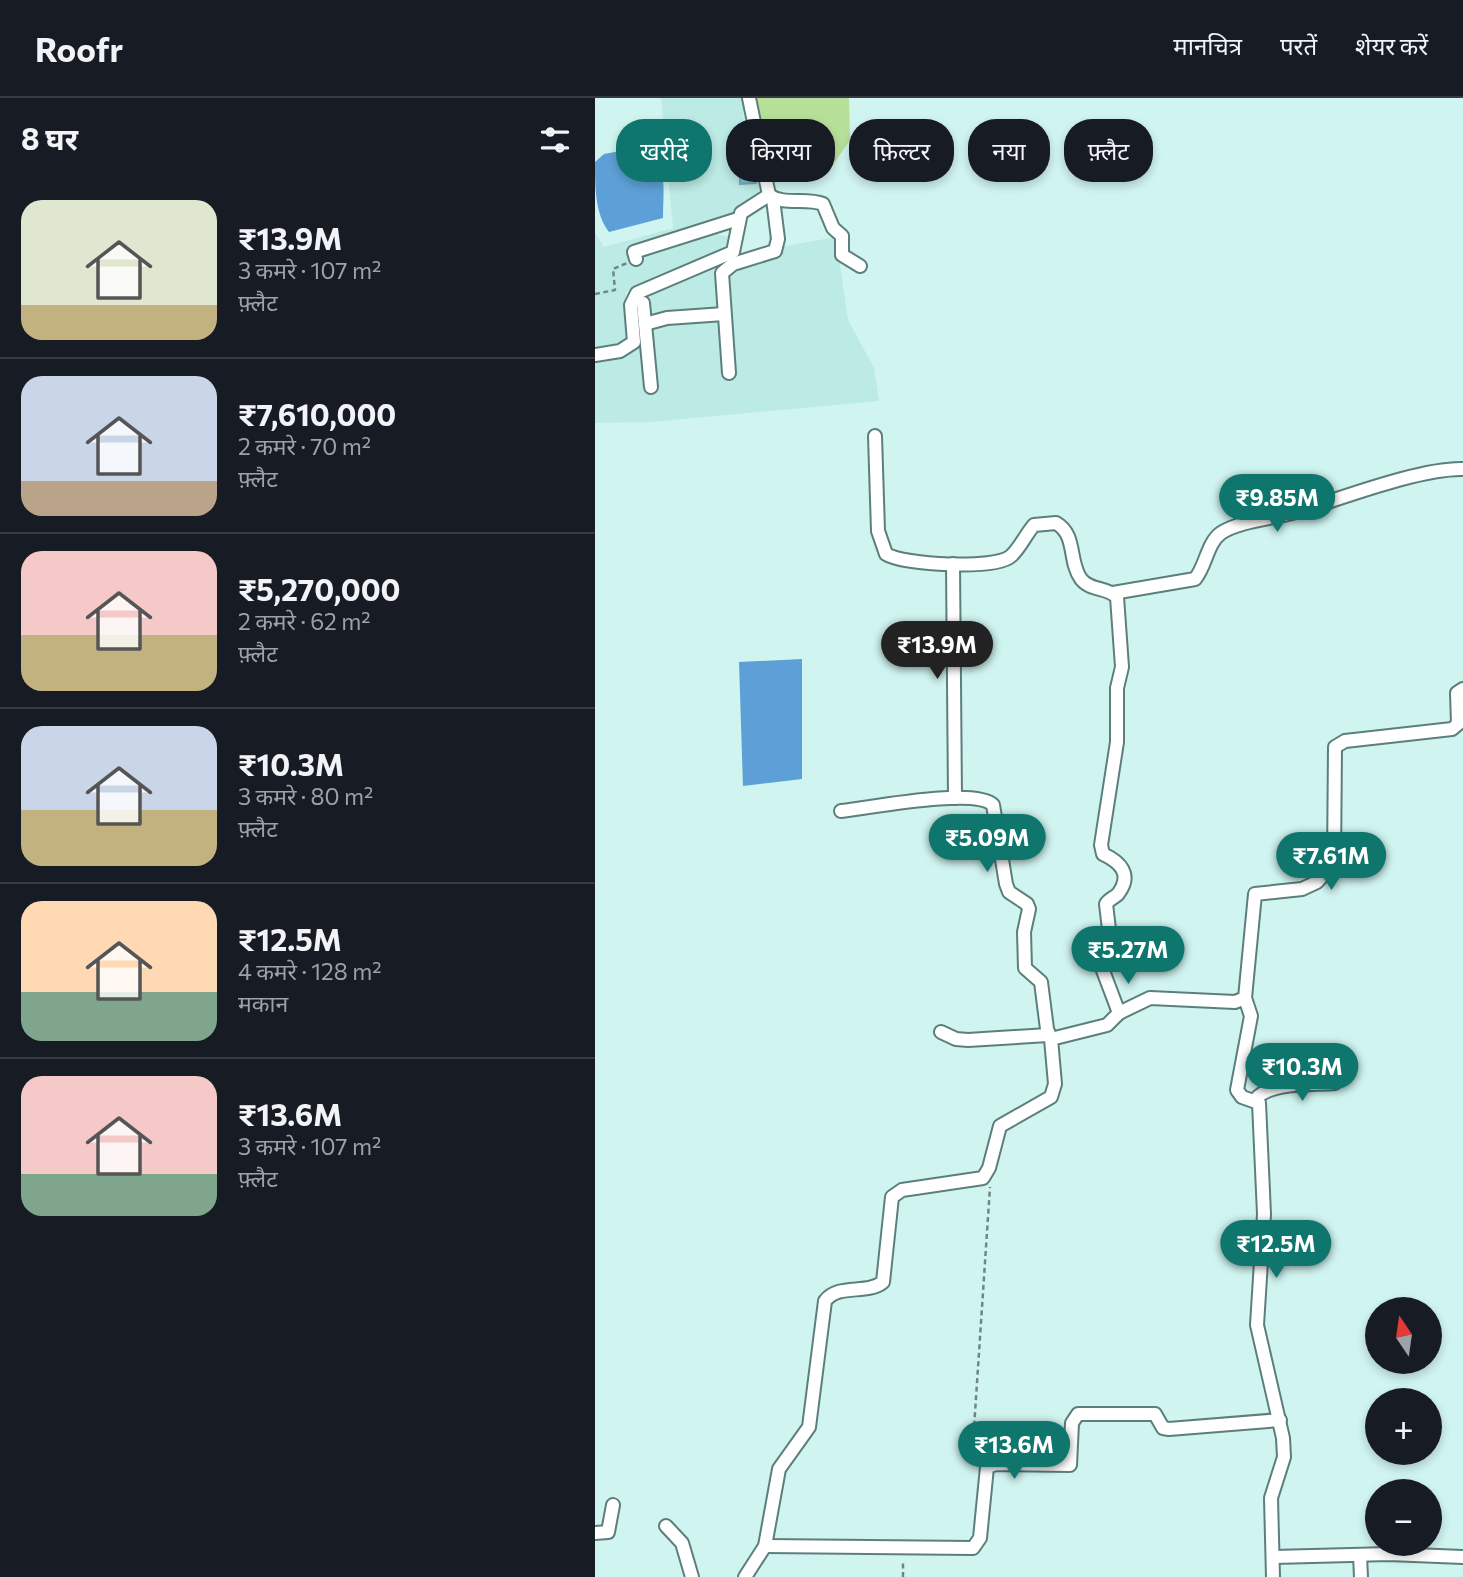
<!DOCTYPE html>
<html lang="hi">
<head>
<meta charset="utf-8">
<style>
	:root { --surface:#171b24; --page:#20242c; --text:#f1f3f6; --muted:#9ea1a6; --line:#363941; --accent:#0f766e }
	body { margin:0; font-family:Commissioner,"Noto Sans Devanagari",sans-serif; background:var(--page); color:var(--text); height:100vh; display:flex; flex-direction:column; font-size:26px; white-space:nowrap }
	* { box-sizing:border-box; margin:0 }
	p { font-size:23px; color:var(--muted) }
	.icon { flex:none; width:38px; height:38px; fill:none; stroke:currentColor; stroke-width:2; stroke-linecap:round; stroke-linejoin:round }
	.map { position:relative; flex:1; overflow:hidden }
	.panel { display:flex; flex-direction:column; background:var(--surface); width:595px }
	.panel>* { flex:none }
	.hud { position:absolute; left:21px; top:21px; width:665px; height:63px; display:flex; gap:14px }
	.needle { width:46px; rotate:347deg }
	.tools { position:absolute; left:770px; top:1199px; display:grid; gap:14px }
	.tools a { display:grid; place-items:center; width:77px; height:77px; border-radius:50%; background:var(--surface); box-shadow:0 4px 10px #0003; font-size:35px }
	.price { position:absolute; translate:-50% -60px; padding:0 16px; border-radius:24px; background:var(--accent); color:#fff; font-size:23px; line-height:46px; filter:drop-shadow(0 2px 4px #0008) }
	.price::after { content:''; position:absolute; left:50%; top:42px; width:21px; height:16px; margin-left:-10px; background:inherit; clip-path:polygon(0 0,100% 0,50% 100%) }
	.price.selected { background:#222; color:#fff }
	ul { padding:0; list-style:none }
	li { display:flex; align-items:center; gap:21px; height:175px; padding:0 21px }
	li+li { border-top:2px solid var(--line) }
	li span { display:grid; place-items:center; flex:none; width:196px; height:140px; border-radius:21px; color:#555 }
	li>.icon { margin-inline-start:auto }
	span .icon { width:84px; height:84px; fill:#fffc; stroke-width:1 }
	li b { font-size:30px }
	h2 { display:flex; justify-content:space-between; align-items:center; height:84px; padding:0 21px; font-size:30px }
	.pill { padding:0 24px; border-radius:28px; background:var(--surface); box-shadow:0 4px 10px #0003; font-size:24px; line-height:63px }
	.pill.selected { background:var(--accent); color:#fff }
	header { display:flex; align-items:center; gap:42px; box-sizing:border-box; height:98px; padding:0 35px; background:var(--surface); border-bottom:2px solid var(--line) }
	header strong { font-size:33px }
	nav { display:flex; gap:38px; margin-inline-start:auto; font-size:24px }
	main { display:flex; flex:1; min-height:0 }
	.map>svg:first-child { display:block }
	.built { fill:#bceae5 }
	.green { fill:#b6df97 }
	.water { fill:#5da0d7 }
	.building { fill:#62d0ec; stroke:#86a6af; stroke-width:2 }
	.lines { fill:none; stroke-linecap:round; stroke-linejoin:round }
	.minor-casing { stroke:#5d7f7b; stroke-width:16 }
	.path { stroke:#6f8784; stroke-width:2.5; stroke-dasharray:5 3.5; stroke-linecap:butt }
	.minor { stroke:#fff; stroke-width:12 }
</style>
</head>
<body>
<header>
<strong>Roofr</strong>
<nav><a>मानचित्र</a><a>परतें</a><a>शेयर करें</a></nav>
</header>
<main>
<section class="panel">
<h2>8 घर<svg class="icon" aria-label="filters" viewBox="0 0 24 24"><path d="M4 7h16M4 17h16"/><circle cx="9" cy="7" r="2"/><circle cx="15" cy="17" r="2"/></svg></h2>
<ul>
<li><span style="background:linear-gradient(#dfe7d0 75%,#c2b280 0)"><svg class="icon" aria-label="home" viewBox="0 0 24 24"><path d="M3 11l9-7 9 7M6 9v11h12V9"/></svg></span><div><b>₹13.9M</b><p>3 कमरे · 107 m²</p><p>फ़्लैट</p></div></li>
<li><span style="background:linear-gradient(#c9d6e8 75%,#b9a48a 0)"><svg class="icon" aria-label="home" viewBox="0 0 24 24"><path d="M3 11l9-7 9 7M6 9v11h12V9"/></svg></span><div><b>₹7,610,000</b><p>2 कमरे · 70 m²</p><p>फ़्लैट</p></div></li>
<li><span style="background:linear-gradient(#f6c9c9 60%,#c2b280 0)"><svg class="icon" aria-label="home" viewBox="0 0 24 24"><path d="M3 11l9-7 9 7M6 9v11h12V9"/></svg></span><div><b>₹5,270,000</b><p>2 कमरे · 62 m²</p><p>फ़्लैट</p></div></li>
<li><span style="background:linear-gradient(#c9d6e8 60%,#c2b280 0)"><svg class="icon" aria-label="home" viewBox="0 0 24 24"><path d="M3 11l9-7 9 7M6 9v11h12V9"/></svg></span><div><b>₹10.3M</b><p>3 कमरे · 80 m²</p><p>फ़्लैट</p></div></li>
<li><span style="background:linear-gradient(#ffd9b3 65%,#7fa58c 0)"><svg class="icon" aria-label="home" viewBox="0 0 24 24"><path d="M3 11l9-7 9 7M6 9v11h12V9"/></svg></span><div><b>₹12.5M</b><p>4 कमरे · 128 m²</p><p>मकान</p></div></li>
<li><span style="background:linear-gradient(#f6c9c9 70%,#7fa58c 0)"><svg class="icon" aria-label="home" viewBox="0 0 24 24"><path d="M3 11l9-7 9 7M6 9v11h12V9"/></svg></span><div><b>₹13.6M</b><p>3 कमरे · 107 m²</p><p>फ़्लैट</p></div></li>
</ul>
</section>
<div class="map">
<svg width="868" height="1479" viewBox="0 0 868 1479">
	<rect width="100%" height="100%" fill="#d0f4f0"/>
	<g class="built">
		<polygon points="66,0 148,0 149,52 160,52 165,97 139,115 122,119 124,137 139,139 130,153 31,194 34,237 29,246 0,252 0,135 9,149 78,130"/>
		<polygon points="241,139 253,222 279,270 284,303 56,324 0,325 0,260 42,251 44,246 39,205 45,198 125,164 174,151"/>
	</g>
	<polygon class="green" points="160,0 254,0 255,42 233,74 174,69 159,16"/>
	<g class="water">
		<path d="M41 50C75 57 68 91 68 120L14 134C0 116 0 89 0 64L9 56Z"/>
		<polygon points="207,561 207,681 148,688 144,564"/>
	</g>
	<polygon class="building" points="145,72 160,72 161,85 145,86"/>
	<g class="lines">
		<defs>
			<g id="minor">
				<path d="M174 97C189 108 211 99 228 106L238 130 247 138V157L265 168"/>
				<polyline points="41,161 39,154 143,121"/>
				<polyline points="48,205 56,289"/>
				<polyline points="50,226 72,220 129,216"/>
				<polyline points="0,257 25,253 39,244 36,207 42,195 138,154 146,115 174,97 154,0"/>
				<polyline points="134,275 127,175 138,166 180,153 183,141 178,101"/>
				<polyline points="358,466 360,700"/>
				<path d="M518 495 600 481C611 468 612 445 626 435 645 422 685 420 708 412 750 399 826 370 868 371"/>
				<path d="M246 713C274 710 380 689 398 707L411 786 414 794 432 806 434 811 429 834 430 870 446 884 452 931 456 941"/>
				<polyline points="650,900 656,918 642,992 647,999 664,1005 669,1116 662,1227 688,1340 689,1359 676,1400 678,1479"/>
				<polyline points="524,915 555,900 640,904 650,900 660,796 707,791 722,784 739,765 740,649 750,643 857,631 863,626 862,595 868,591"/>
				<polyline points="346,934 361,941 373,942 453,937"/>
				<path d="M660 1002C674 983 718 987 740 985"/>
				<polyline points="71,1428 87,1445 97,1479"/>
				<polyline points="0,1435 13,1434 18,1407"/>
				<polyline points="170,1448 378,1450 385,1440 392,1369 401,1366 475,1367 477,1325 483,1316 560,1316 568,1330 574,1331 685,1322"/>
				<polyline points="765,1457 766,1479"/>
				<polyline points="679,1459 794,1456 868,1459"/>
				<path d="M150 1479 170 1448 184 1371 214 1329 230 1203C243 1185 272 1197 288 1184L297 1099 307 1092 388 1080 394 1070 405 1028 456 999 460 986 456 941 512 927 524 915 507 870 516 848 511 806C514 801 519 800 523 796 538 776 525 764 508 756L506 747 522 644V590L527 569 522 499C512 489 495 493 486 481 473 463 482 437 461 425L439 427C431 436 425 450 416 458 401 472 308 467 291 456L283 433 280 338"/>
			</g>
		</defs>
		<use href="#minor" class="minor-casing"/>
		<g class="path">
			<polyline points="0,196 20,192 18,171 32,165"/>
			<polyline points="385,1360 378,1345 395,1089"/>
			<polyline points="308,1479 308,1462"/>
		</g>
		<use href="#minor" class="minor"/>
	</g>
</svg>
<div class="tools">
<a><svg class="needle" viewBox="-14 -14 28 28"><path d="M0-13l5 13h-10z" fill="#e53935"/><path d="M0 13l5-13h-10z" fill="#9ea1a6"/></svg></a>
<a>+</a>
<a>−</a>
</div>
<b class="price" style="left:682px;top:436px">₹9.85M</b>
<b class="price selected" style="left:342px;top:583px">₹13.9M</b>
<b class="price" style="left:392px;top:776px">₹5.09M</b>
<b class="price" style="left:736px;top:794px">₹7.61M</b>
<b class="price" style="left:533px;top:888px">₹5.27M</b>
<b class="price" style="left:707px;top:1005px">₹10.3M</b>
<b class="price" style="left:681px;top:1182px">₹12.5M</b>
<b class="price" style="left:419px;top:1383px">₹13.6M</b>
<div class="hud">
<a class="pill selected">खरीदें</a>
<a class="pill">किराया</a>
<a class="pill">फ़िल्टर</a>
<a class="pill">नया</a>
<a class="pill">फ़्लैट</a>
</div>
</div>
</main>
</body>
</html>
